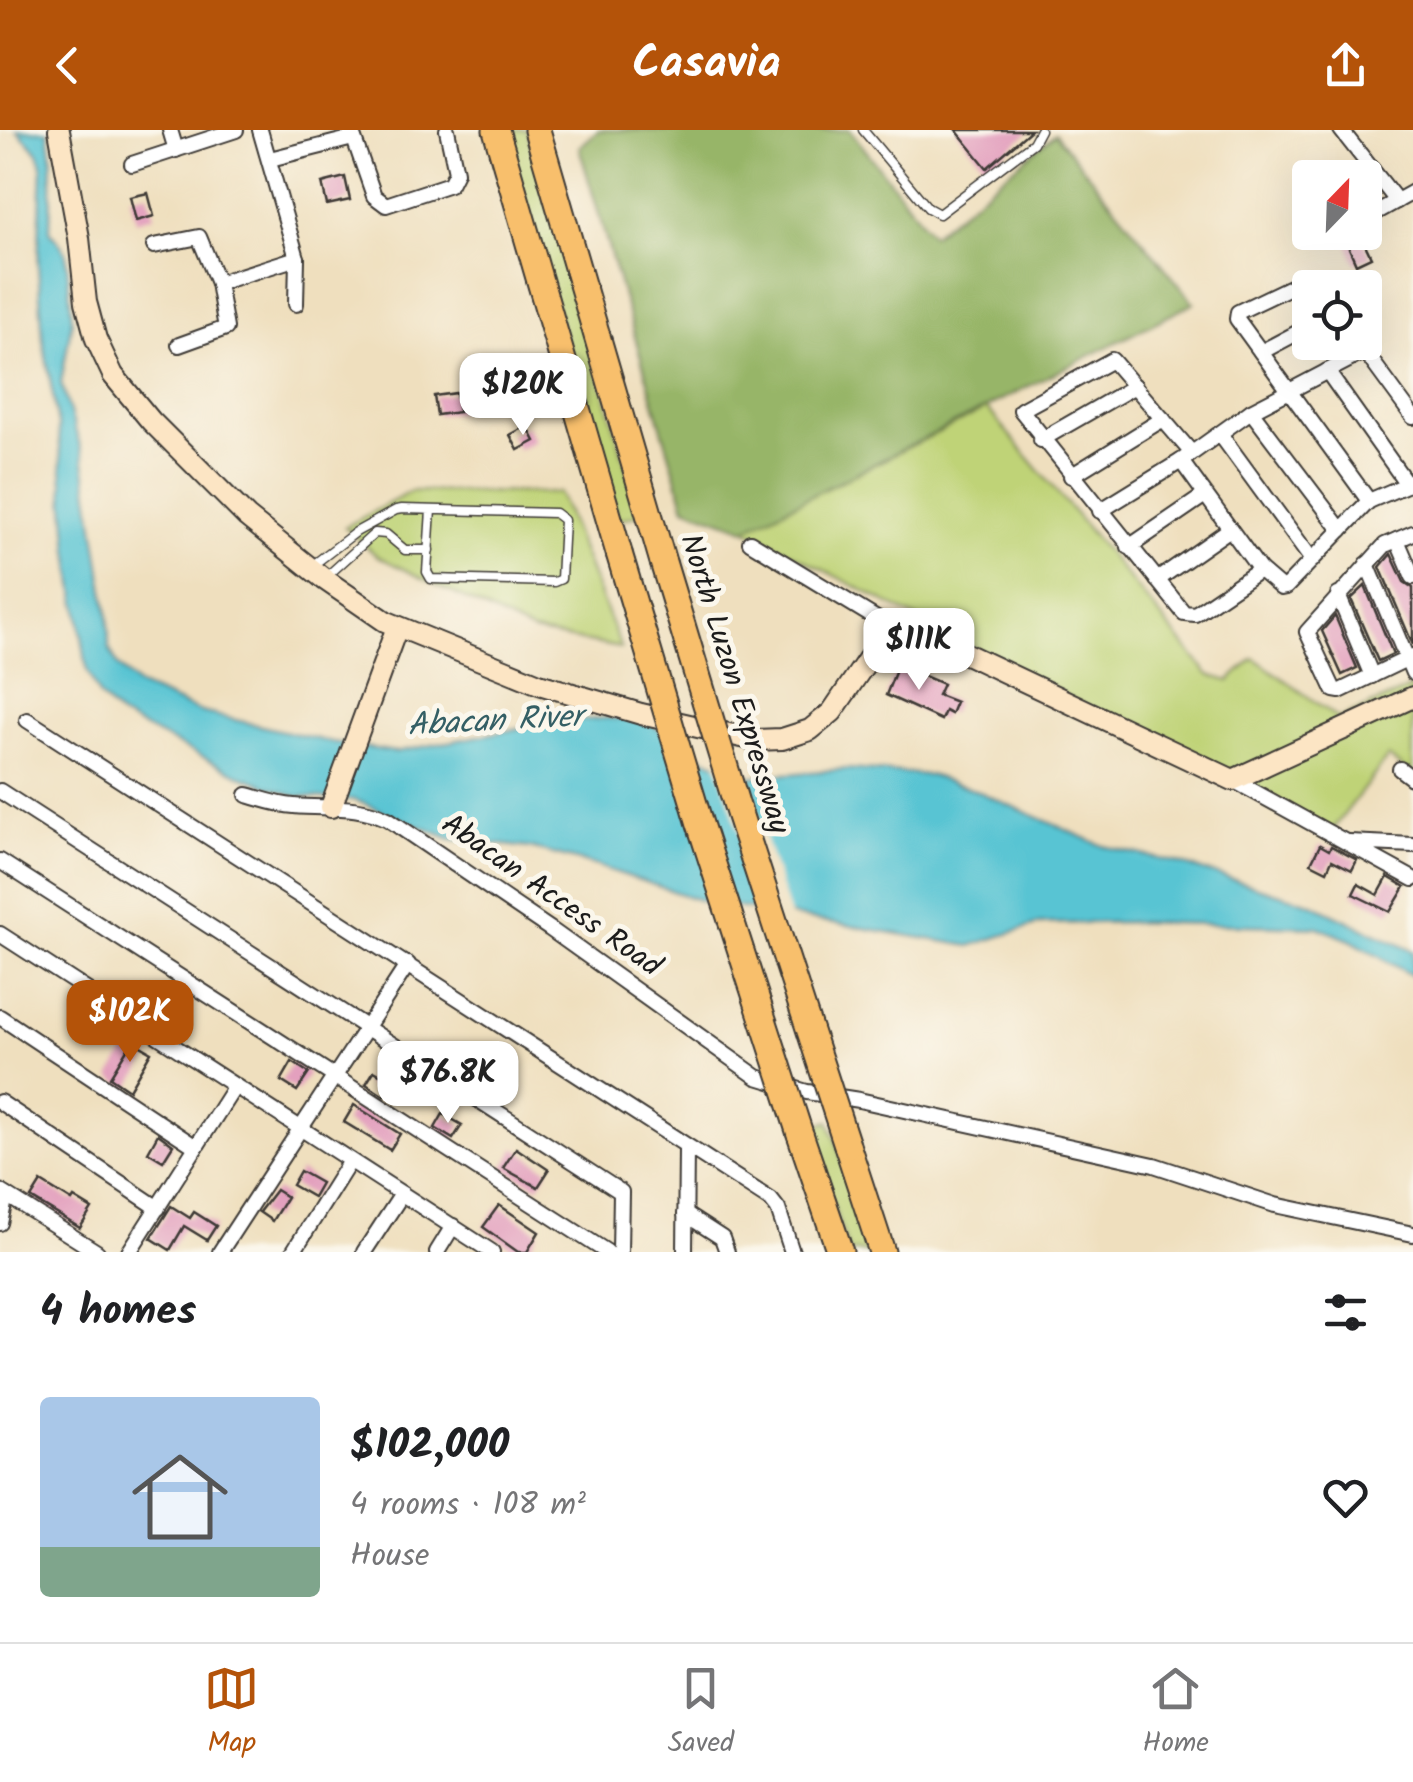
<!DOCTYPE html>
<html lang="en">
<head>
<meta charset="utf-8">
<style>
	:root { --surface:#fff; --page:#f6f6f6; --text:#202124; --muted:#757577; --line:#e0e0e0; --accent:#b45309 }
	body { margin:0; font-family:Kalam,sans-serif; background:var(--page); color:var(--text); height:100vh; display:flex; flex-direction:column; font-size:38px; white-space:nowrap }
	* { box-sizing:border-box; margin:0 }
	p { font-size:32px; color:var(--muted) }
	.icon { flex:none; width:55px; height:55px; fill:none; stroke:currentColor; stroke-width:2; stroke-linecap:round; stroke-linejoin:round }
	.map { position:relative; height:1122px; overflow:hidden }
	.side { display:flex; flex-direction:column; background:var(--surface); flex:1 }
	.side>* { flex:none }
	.needle { width:65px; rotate:23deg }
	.tools { position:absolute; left:1292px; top:30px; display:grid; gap:20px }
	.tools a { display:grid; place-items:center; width:90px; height:90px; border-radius:10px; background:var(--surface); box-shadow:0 10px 40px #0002; font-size:50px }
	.price { position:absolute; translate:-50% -85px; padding:0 22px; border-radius:20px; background:#fff; color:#222; font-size:32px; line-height:65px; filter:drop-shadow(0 2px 5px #0008) }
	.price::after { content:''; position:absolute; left:50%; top:60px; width:30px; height:22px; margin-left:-15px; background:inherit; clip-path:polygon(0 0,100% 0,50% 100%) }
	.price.current { background:var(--accent); color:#fff }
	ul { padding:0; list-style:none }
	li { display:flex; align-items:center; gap:30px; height:250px; padding:0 40px }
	li span { display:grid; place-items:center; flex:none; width:280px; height:200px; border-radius:10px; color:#555 }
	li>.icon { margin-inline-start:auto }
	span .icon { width:120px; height:120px; fill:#fffc; stroke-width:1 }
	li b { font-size:42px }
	h2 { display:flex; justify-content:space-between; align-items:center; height:120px; padding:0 40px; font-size:42px }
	header { display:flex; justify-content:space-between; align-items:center; height:130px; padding:0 40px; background:var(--accent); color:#fff; font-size:45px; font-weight:700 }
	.menu { display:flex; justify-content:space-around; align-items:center; height:140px; border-top:2px solid var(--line); background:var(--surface); font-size:28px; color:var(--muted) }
	.menu a { display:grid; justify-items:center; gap:5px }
	.menu .current { color:var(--accent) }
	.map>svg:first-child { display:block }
	.green { fill:#bfd377; stroke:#6e784a; stroke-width:2.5 }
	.forest { fill:#97b568; stroke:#5a6842; stroke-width:2.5 }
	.water { fill:#59c4d3; stroke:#3a7078; stroke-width:2.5 }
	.pier { fill:#efdfbe }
	.building { fill:#e3a0be }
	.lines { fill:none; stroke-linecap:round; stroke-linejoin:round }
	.lane-casing { stroke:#3c3934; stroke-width:11 }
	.street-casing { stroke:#3c3934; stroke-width:18 }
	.secondary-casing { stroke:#3c3934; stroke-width:24 }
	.highway-casing { stroke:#3c3934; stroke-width:29 }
	.lane { stroke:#fff; stroke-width:8 }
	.street { stroke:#fff; stroke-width:14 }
	.secondary { stroke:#fce5c4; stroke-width:20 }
	.highway { stroke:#f8bf6c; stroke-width:25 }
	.highway-bridge-casing { stroke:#3c3934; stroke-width:29; stroke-linecap:butt }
	.highway-bridge { stroke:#f8bf6c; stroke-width:25 }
	.labels { text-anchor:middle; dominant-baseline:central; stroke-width:10; stroke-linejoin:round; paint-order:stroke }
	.street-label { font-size:30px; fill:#1c1c1c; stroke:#fbf7ec }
	.water-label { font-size:32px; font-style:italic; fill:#345f65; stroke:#fbf7ec }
</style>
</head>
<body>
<header><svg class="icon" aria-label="back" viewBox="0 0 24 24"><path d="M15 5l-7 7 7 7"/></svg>Casavia<svg class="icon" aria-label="share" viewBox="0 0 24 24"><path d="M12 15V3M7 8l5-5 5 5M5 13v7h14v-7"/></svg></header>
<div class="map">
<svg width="1413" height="1122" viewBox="0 0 1413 1122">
	<rect width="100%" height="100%" fill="#fbf7ec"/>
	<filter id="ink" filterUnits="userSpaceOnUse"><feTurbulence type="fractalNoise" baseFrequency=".01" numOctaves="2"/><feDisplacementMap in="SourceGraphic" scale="20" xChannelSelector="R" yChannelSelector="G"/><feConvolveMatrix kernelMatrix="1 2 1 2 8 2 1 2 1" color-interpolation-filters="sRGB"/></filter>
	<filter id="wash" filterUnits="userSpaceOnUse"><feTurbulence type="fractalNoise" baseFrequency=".0048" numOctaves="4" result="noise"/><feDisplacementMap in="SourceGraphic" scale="40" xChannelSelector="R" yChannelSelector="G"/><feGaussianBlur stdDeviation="2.25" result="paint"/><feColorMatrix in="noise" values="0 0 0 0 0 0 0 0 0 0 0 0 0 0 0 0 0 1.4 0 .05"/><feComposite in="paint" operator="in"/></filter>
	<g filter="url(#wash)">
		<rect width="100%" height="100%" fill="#efdfbe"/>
		<g class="green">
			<polygon points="504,0 527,0 640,384 618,390"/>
			<polygon points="987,278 1209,545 1229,551 1254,528 1339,589 1413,557 1413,645 1388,627 1330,703 745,399"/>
			<polygon points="412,361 559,363 621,518 533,502 377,426 345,397"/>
			<polygon points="829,991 873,1122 849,1122 807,999"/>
		</g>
		<polygon class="forest" points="599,0 850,0 932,105 1055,4 1194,173 745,399 685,377 579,17"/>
		<polygon class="water" points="17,0 48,1 52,28 50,101 66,122 72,190 61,253 83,325 108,486 109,518 118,536 137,555 201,582 326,611 395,622 547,593 607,588 647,592 704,628 749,647 848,639 930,645 977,661 1103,716 1178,733 1310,773 1413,821 1413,846 1350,810 1318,797 1134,792 1039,794 970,816 702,771 591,734 530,718 451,709 355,670 295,666 246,648 120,586 100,567 87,540 69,421 58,294 43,210 38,137 42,35 38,23"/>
		<polygon class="pier" points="715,628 744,640 792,792 766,787"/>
		<g id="blocks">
			<g class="building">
				<polygon points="956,0 1031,0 987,38"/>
				<polygon points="345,47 350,70 327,75 322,53"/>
				<polygon points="148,63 154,86 136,91 130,67"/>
				<polygon points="1342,102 1359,102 1371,127 1356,134"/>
				<polygon points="456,263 459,282 437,285 434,266"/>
				<polygon points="527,296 535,311 518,320 510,305"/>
				<polygon points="1391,424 1404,452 1413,458 1413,515 1380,437"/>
				<polygon points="1365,456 1393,524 1378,531 1351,469"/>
				<polygon points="1335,486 1357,538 1342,545 1322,501"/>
				<polygon points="898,535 943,554 938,565 956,572 951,584 945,581 941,590 886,565"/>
				<polygon points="1320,715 1329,720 1331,716 1357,730 1352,740 1332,730 1327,741 1311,733"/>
				<polygon points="1388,747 1405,757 1390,782 1353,764 1358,754 1378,765"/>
				<polygon points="132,911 151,922 129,960 110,947"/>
				<polygon points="292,932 309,943 297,961 281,951"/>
				<polygon points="374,941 392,951 384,966 366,954"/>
				<polygon points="354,975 400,1004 390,1020 344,992"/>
				<polygon points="443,984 462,995 453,1009 435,998"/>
				<polygon points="158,1004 173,1015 163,1031 148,1022"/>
				<polygon points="516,1018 549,1040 538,1057 503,1038"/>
				<polygon points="300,1041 321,1053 313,1067 292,1055"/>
				<polygon points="41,1052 72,1071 74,1068 92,1079 80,1098 31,1068"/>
				<polygon points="276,1060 287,1067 272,1091 259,1082"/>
				<polygon points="499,1075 539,1102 527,1122 518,1122 483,1097"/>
				<polygon points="171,1076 190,1088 194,1082 216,1096 207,1110 184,1096 170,1120 151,1108"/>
			</g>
		</g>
	</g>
	<g filter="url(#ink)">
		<use href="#blocks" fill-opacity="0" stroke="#3c3934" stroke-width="2.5"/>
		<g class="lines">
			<defs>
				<g id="lane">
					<polyline points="863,0 928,78 939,84 1033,13 1040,0"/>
					<polyline points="313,435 356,402 396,380 402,379 555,383 564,390 561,449 554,452 431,449 427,442 431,380"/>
					<polyline points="326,447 375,403 386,404 405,420 429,420"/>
				</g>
				<g id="street">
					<polyline points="170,0 176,20"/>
					<polyline points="260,0 297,128 296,174"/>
					<polyline points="351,0 374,66 386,75 450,54 456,42 447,0"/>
					<polyline points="1341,0 1397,71"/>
					<polyline points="270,29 353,8"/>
					<polyline points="132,34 236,0"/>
					<polyline points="1379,81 1413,62"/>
					<polyline points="154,116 199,107 218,153 226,198 179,215"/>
					<polyline points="218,153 297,128"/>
					<polyline points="1319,158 1307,149 1238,182 1237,189 1369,371"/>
					<polyline points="1358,212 1413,287"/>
					<polyline points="1261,222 1310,196"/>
					<polyline points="1327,241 1407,354"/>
					<polyline points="1251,281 1341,400"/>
					<polyline points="1220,304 1312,430"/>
					<polyline points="1041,310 1135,256"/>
					<polyline points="1191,322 1112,230 1021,280 1184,483 1195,484 1260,440"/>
					<polyline points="1181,331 1260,440 1281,458 1286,457 1369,371 1413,352"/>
					<polyline points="1071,346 1163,289"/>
					<polyline points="1100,381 1181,331 1251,281 1364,222"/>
					<polyline points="1413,403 1385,415 1307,502 1334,560 1340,561 1413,526"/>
					<polyline points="1397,410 1413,447"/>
					<polyline points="750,412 890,497"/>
					<polyline points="1129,417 1205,365"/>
					<polyline points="1367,434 1413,543"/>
					<polyline points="1157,450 1230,399"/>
					<polyline points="1338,465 1372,546"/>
					<polyline points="27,590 771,1070 778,1079 792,1122"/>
					<polyline points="1400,639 1413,649"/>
					<polyline points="1233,650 1413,749"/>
					<polyline points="0,661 621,1062 620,1122"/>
					<path d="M247 665C262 669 278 675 294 676 327 679 357 674 388 689L550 799 757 947 807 962 859 970 1154 1035 1275 1075 1413 1104"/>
					<polyline points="1349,712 1413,715"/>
					<polyline points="0,731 607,1122"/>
					<polyline points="0,804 492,1122"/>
					<polyline points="0,887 196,1017"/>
					<polyline points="0,972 158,1078"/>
					<polyline points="0,1061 97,1122"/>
					<polyline points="685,1084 722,1108 727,1122"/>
					<polyline points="0,1093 6,1065"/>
					<polyline points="129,1122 235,956"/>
					<polyline points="220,1122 408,834"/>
					<polyline points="293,1122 350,1031"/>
					<polyline points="364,1122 402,1064"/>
					<polyline points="437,1122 453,1096"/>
					<polyline points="685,1122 686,1018"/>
				</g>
				<g id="secondary">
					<polyline points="59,0 79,108 86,172 96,209 113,245 151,291 247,387 324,449 385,491 539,554 641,584 755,610 782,609 810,600 832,582 890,497 907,496 1233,650 1413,567"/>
					<polyline points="331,677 397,497"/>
				</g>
				<g id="highway">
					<polyline points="496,0 619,423"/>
					<polyline points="537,0 663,432"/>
					<polyline points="800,1004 840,1122"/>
					<polyline points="847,1015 882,1122"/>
				</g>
			</defs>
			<use href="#lane" class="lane-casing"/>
			<use href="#street" class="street-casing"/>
			<use href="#secondary" class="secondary-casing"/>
			<use href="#highway" class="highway-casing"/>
			<use href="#lane" class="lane"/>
			<use href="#street" class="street"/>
			<use href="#secondary" class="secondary"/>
			<use href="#highway" class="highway"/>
			<defs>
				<g id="highway-bridge">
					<polyline points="619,423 700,694 800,1004"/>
					<polyline points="663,432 739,683 847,1015"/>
				</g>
			</defs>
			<use href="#highway-bridge" class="highway-bridge-casing"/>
			<use href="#highway-bridge" class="highway-bridge"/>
		</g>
	</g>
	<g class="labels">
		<g class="street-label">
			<text transform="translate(734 554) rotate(73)">North Luzon Expressway</text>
			<text transform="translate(551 766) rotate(35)">Abacan Access Road</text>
		</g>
		<g class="water-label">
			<text transform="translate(495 592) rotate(-3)">Abacan River</text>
		</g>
	</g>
</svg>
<div class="tools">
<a><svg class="needle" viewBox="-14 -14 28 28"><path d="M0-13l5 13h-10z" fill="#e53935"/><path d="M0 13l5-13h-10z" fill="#757577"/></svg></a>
<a><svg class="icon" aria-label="locate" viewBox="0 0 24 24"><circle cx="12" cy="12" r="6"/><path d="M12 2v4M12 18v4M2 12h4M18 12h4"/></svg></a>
</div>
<b class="price" style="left:523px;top:308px">$120K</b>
<b class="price" style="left:919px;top:563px">$111K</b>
<b class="price current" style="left:130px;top:935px">$102K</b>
<b class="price" style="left:448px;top:996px">$76.8K</b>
</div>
<section class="side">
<h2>4 homes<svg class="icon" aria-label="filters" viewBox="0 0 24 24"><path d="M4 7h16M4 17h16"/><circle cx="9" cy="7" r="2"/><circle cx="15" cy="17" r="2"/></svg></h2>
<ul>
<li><span style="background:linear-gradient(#a9c7e8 75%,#7fa58c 0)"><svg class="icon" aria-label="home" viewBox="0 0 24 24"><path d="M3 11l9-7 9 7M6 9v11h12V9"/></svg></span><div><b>$102,000</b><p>4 rooms · 108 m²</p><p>House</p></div><svg class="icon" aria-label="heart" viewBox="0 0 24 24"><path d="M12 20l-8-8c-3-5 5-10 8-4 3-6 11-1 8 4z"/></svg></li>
</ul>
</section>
<nav class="menu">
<a class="current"><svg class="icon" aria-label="map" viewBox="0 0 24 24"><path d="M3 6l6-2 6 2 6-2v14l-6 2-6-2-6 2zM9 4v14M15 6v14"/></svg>Map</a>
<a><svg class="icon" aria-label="saved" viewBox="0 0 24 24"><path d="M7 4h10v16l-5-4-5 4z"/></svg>Saved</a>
<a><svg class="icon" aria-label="home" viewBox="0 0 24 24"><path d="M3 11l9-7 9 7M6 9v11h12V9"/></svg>Home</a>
</nav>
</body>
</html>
